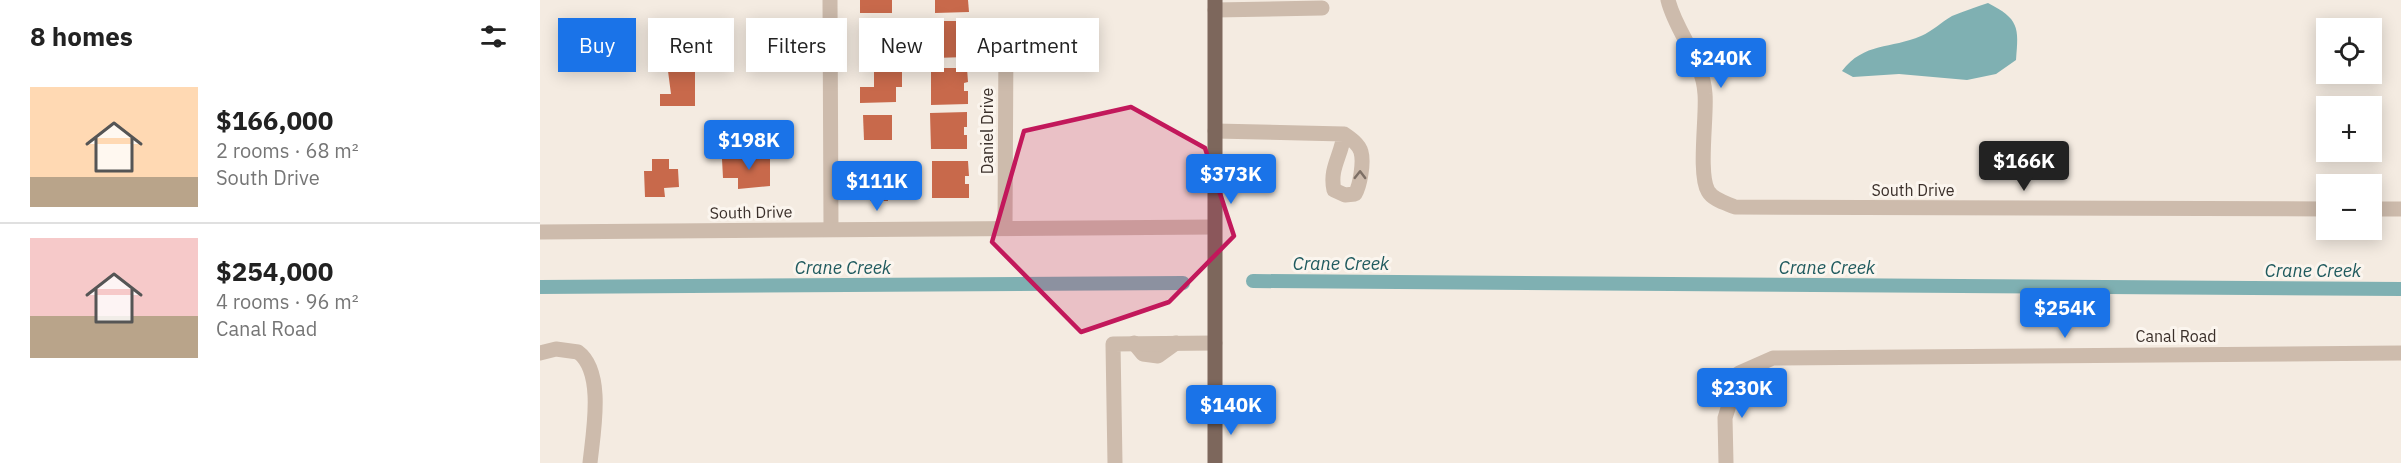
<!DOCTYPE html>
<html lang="en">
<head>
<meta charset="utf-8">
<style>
	:root { --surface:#fff; --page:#f2f2f2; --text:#222; --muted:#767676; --line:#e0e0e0; --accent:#1a73e8 }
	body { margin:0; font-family:"IBM Plex Sans",sans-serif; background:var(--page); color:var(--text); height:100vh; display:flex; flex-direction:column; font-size:22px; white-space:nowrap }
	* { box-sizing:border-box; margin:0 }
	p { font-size:20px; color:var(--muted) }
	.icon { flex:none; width:33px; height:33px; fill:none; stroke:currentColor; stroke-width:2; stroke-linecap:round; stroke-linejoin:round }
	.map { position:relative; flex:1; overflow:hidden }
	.drawer { display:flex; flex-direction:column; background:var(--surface); width:540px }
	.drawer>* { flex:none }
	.banner { position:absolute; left:18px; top:18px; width:570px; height:54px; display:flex; gap:12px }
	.fabs { position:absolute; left:1776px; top:18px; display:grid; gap:12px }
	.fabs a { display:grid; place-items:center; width:66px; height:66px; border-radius:0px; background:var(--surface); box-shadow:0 3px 15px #0003; font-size:30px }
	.price { position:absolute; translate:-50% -51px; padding:0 14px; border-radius:6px; background:var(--accent); color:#fff; font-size:20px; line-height:39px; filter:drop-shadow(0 2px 3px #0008) }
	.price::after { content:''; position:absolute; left:50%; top:36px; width:18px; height:14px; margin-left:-9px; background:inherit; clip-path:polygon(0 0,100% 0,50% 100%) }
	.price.selected { background:#222; color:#fff }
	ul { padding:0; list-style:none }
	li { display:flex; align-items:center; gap:18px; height:150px; padding:0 30px }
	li+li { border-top:2px solid var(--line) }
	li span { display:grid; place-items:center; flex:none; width:168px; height:120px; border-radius:0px; color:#555 }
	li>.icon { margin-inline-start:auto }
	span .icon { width:72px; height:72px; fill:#fffc; stroke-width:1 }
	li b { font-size:26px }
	h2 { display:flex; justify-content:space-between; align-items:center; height:72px; padding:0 30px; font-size:26px }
	.pill { padding:0 21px; border-radius:0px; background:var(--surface); box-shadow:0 3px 15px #0003; font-size:21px; line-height:54px }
	.pill.selected { background:var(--accent); color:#fff }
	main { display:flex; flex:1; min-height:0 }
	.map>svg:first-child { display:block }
	.water { fill:#7fb0b2 }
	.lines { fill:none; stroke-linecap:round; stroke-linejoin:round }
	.canal { stroke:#7fb0b2; stroke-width:14 }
	.building { fill:#c8694b }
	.minor { stroke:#cdbbac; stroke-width:15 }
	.major { stroke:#7d675c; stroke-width:15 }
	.oneway { stroke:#7d6f65 }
	.marked { fill:#c2185b; fill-opacity:0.2; stroke:#c2185b; stroke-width:4.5; stroke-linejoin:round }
	.labels { text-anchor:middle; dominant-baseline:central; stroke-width:6; stroke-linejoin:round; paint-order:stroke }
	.street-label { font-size:16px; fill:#3b302b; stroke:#fbf5ee }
	.water-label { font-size:18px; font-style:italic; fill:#1f5a5e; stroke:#fbf5ee }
</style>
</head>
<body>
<main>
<section class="drawer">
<h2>8 homes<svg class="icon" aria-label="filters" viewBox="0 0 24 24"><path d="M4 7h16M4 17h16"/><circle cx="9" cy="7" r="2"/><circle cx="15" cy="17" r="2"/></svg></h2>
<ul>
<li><span style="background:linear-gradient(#ffd9b3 75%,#b9a48a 0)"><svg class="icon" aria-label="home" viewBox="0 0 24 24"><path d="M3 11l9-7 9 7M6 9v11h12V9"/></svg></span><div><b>$166,000</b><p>2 rooms · 68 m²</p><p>South Drive</p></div></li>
<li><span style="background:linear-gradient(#f6c9c9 65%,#b9a48a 0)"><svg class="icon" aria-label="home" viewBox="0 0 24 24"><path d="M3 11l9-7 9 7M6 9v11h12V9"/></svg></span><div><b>$254,000</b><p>4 rooms · 96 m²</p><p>Canal Road</p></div></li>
</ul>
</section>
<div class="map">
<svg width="1861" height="463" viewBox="0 0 1861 463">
	<rect width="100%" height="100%" fill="#f4ebe1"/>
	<path class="water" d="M1448 3C1479 19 1479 27 1476 60L1456 74 1427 80 1359 74 1313 77 1302 71C1324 42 1351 49 1381 36 1393 31 1401 22 1412 16 1424 11 1436 7 1448 3Z"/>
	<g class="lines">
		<g class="canal">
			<polyline points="713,281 1861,289"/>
			<polyline points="0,287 643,283"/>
		</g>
	</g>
	<g class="building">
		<rect x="320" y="0" width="32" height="13"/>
		<polygon points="395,0 428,0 429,12 395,13"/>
		<polygon points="393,21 427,21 427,36 424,36 424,44 427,43 427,57 394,58"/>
		<polygon points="356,68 356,72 362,72 362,87 356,87 356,102 320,103 320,87 334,87 334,69"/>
		<polygon points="391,68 427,68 428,82 424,83 424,91 428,91 428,104 391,105"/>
		<polygon points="128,71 155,71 155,106 120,106 120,94 131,94"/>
		<polygon points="427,112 427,127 424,127 424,135 427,135 427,149 391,149 390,113"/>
		<polygon points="323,115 352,115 352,140 324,140"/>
		<polygon points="209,156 230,156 230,186 198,189 198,178 183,178 182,159 209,159"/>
		<polygon points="112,159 129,159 129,169 138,169 139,187 124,188 125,197 105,197 104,171 112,171"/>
		<polygon points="392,161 428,161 429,176 425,176 425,184 429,184 429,198 392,198"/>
		<polygon points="330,170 348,170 348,182 354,182 354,197 348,197 348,201 330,201"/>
	</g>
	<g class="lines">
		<g class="minor">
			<polyline points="290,0 291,228"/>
			<path d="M1128 0C1136 33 1163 59 1165 94 1167 115 1158 174 1168 191 1173 200 1186 203 1195 207L1786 209"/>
			<polyline points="675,10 782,8"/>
			<path d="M675 131 804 134C810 138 819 144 821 152 824 162 820 186 815 194L805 195 794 190C789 168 802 155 804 134"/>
			<polyline points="1832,209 1861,209"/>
			<polyline points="465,227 466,35"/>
			<polyline points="0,232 674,227"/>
			<polyline points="594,343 603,354 618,356 636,343"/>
			<path d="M0 353 16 349 38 352C65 372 53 433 50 463"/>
			<polyline points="575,463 573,344 675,343"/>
			<polyline points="1186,463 1185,418 1199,373 1233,358 1861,353"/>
		</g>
		<polyline class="major" points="675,0 675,463"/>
	</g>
	<defs><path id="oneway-chevron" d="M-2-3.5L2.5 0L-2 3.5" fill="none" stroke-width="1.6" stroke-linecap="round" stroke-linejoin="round" transform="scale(1.5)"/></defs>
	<use class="oneway" href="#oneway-chevron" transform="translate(820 175) rotate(-89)"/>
	<path class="marked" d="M591 107 665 148 694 236 629 302 541 332 452 242 484 131Z"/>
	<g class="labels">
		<g class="street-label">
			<text transform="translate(447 131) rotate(-90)">Daniel Drive</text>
			<text x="1373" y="190">South Drive</text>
			<text transform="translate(211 212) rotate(-1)">South Drive</text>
			<text x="1636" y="336">Canal Road</text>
		</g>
		<g class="water-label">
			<text x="801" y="263">Crane Creek</text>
			<text x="303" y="267">Crane Creek</text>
			<text x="1287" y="267">Crane Creek</text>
			<text x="1773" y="270">Crane Creek</text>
		</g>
	</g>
</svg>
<div class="fabs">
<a><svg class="icon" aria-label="locate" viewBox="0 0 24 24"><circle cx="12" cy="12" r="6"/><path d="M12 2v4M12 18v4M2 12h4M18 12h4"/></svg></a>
<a>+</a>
<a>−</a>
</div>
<b class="price" style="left:1181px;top:89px">$240K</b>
<b class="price" style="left:209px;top:171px">$198K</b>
<b class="price selected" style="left:1484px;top:192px">$166K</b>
<b class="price" style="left:691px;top:205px">$373K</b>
<b class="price" style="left:337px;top:212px">$111K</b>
<b class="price" style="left:1525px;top:339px">$254K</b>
<b class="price" style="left:1202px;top:419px">$230K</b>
<b class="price" style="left:691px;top:436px">$140K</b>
<div class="banner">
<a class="pill selected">Buy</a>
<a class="pill">Rent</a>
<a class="pill">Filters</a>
<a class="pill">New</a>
<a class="pill">Apartment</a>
</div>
</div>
</main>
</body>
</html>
